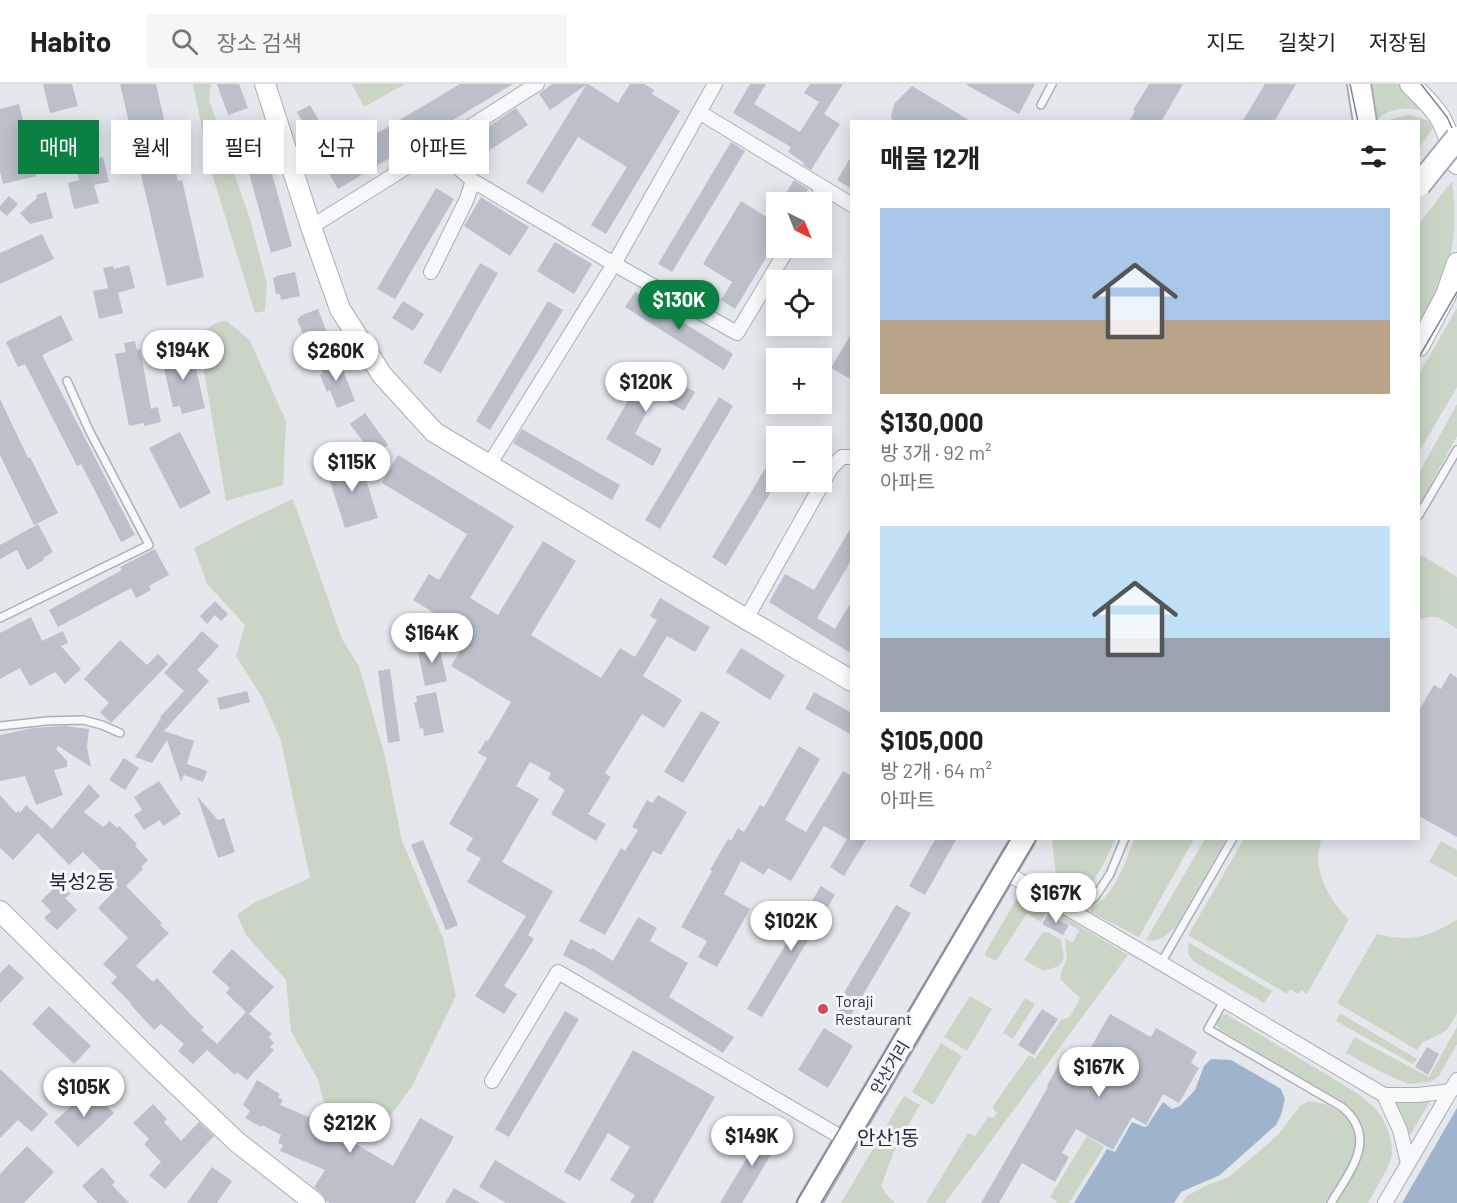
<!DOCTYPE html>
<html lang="ko">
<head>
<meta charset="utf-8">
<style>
	:root { --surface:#fff; --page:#f6f6f6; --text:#222; --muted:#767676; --line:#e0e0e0; --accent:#0b8043 }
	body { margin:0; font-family:Barlow,"Noto Sans KR",sans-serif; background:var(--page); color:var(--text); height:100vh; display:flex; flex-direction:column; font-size:22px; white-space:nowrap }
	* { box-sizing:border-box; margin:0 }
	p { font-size:20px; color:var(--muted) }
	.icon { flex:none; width:33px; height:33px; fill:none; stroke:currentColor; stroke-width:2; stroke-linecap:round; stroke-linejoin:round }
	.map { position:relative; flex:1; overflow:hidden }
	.drawer { position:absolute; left:850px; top:36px; width:570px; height:720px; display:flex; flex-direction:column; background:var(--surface); border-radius:0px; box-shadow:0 3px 15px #0003 }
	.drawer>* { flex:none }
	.top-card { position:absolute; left:18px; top:36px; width:570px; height:54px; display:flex; gap:12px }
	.needle { width:39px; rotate:137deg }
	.buttons { position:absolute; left:766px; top:108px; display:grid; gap:12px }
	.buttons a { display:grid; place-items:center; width:66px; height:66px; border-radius:0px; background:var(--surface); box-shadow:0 3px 15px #0003; font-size:30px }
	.price { position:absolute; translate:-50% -51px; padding:0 14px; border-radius:21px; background:#fff; color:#222; font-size:20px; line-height:39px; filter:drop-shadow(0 2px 3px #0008) }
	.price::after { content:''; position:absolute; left:50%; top:36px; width:18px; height:14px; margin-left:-9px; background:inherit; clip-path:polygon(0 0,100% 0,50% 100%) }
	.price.current { background:var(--accent); color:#fff }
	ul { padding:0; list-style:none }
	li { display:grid; align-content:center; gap:12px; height:318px; padding:0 30px }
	li span { display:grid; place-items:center; height:186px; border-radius:0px; color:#555 }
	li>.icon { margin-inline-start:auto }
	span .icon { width:108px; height:108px; fill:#fffc; stroke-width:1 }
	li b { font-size:26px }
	h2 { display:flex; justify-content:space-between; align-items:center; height:72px; padding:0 30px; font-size:26px }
	.tag { padding:0 21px; border-radius:0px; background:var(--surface); box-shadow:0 3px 15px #0003; font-size:21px; line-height:54px }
	.tag.current { background:var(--accent); color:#fff }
	header { display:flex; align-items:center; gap:36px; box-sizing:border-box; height:84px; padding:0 30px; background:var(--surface); border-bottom:2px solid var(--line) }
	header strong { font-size:28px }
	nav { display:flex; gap:33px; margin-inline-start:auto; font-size:21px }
	.search { width:420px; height:54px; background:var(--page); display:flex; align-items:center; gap:15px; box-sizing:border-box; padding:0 21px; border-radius:0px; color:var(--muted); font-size:22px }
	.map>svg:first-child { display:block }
	.green { fill:#c9d6c5 }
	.water { fill:#9fb4cc }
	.building { fill:#bbc0ca }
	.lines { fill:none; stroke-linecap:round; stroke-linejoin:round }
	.lane-casing { stroke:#a9aeb7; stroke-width:10 }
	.street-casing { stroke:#a9aeb7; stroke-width:16 }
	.secondary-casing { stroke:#a9aeb7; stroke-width:22 }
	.primary-casing { stroke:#a3abb8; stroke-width:26 }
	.lane { stroke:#f7f8fa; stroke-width:7 }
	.street { stroke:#f7f8fa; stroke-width:14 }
	.secondary { stroke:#fff; stroke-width:20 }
	.primary { stroke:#fff; stroke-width:22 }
	.tram { stroke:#7d8696; stroke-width:1.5 }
	.primary-bridge-casing { stroke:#a3abb8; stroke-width:26; stroke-linecap:butt }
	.primary-bridge { stroke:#fff; stroke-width:22 }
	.poi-dot { fill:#d1495b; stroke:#f4f6f9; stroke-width:2 }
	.labels { text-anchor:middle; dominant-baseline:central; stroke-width:6; stroke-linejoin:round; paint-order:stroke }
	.poi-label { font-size:16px; fill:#2b3445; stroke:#f4f6f9; text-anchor:start }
	.street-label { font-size:16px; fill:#2b3445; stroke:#f4f6f9 }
	.quarter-label { font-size:20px; fill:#1d2536; stroke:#f4f6f9 }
</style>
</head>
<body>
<header>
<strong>Habito</strong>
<div class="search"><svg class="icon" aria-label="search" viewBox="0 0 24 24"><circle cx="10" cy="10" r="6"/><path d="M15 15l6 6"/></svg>장소 검색</div>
<nav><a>지도</a><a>길찾기</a><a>저장됨</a></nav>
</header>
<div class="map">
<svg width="1457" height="1119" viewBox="0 0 1457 1119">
	<rect width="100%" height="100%" fill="#e4e7ec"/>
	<g class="green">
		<polygon points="193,0 211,0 209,16 250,135 267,200 265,227 255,229 209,80"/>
		<polygon points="352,0 405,0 364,23"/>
		<path d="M1361 0H1401L1421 24 1418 26C1402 22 1387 26 1375 37Z"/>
		<path d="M1409 31C1418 33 1429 34 1433 44L1419 64V38L1387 37 1398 33Z"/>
		<path d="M1452 97C1457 133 1455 169 1441 204 1435 219 1426 232 1419 246V140Z"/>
		<polygon points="1457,224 1457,303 1419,368 1419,290"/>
		<polygon points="226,237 249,255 286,337 283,401 226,417 198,251 216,239"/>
		<polygon points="1457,320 1457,352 1419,422 1419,389"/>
		<polygon points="293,415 342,555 359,582 385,672 402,757 443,854 456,912 412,1002 384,1041 358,1042 327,1029 318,996 291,947 286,896 246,851 237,831 252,820 310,794 281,657 263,615 236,572 245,541 207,500 194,464 242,439"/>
		<path d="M1419 471 1423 472 1457 493V545C1445 537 1433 527 1419 537Z"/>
		<path d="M1053 754 1115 755C1105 778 1096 799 1075 814L1060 807 1057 800 1052 758Z"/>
		<path d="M1135 754 1194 755 1139 853 1090 828 1092 823C1115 813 1125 776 1135 754Z"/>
		<path d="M1315 754 1321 757C1320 762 1318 767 1318 772 1318 795 1332 820 1349 835L1307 910 1301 906 1298 910 1290 905 1287 910 1188 851 1244 755Z"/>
		<path d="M1205 755H1226L1176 842C1167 851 1160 859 1146 856Z"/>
		<polygon points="1441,757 1457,766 1457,793 1429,778"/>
		<polygon points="1020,809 1056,829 1055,832 1046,828 1041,838 1027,829 996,877 984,871"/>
		<polygon points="1062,831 1128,871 945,1119 926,1119 968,1049 975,1052 988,1033 994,1033 997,1029 993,1025 993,1022 1029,971 1035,975 1061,936 1070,933 1080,914 1060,895 1062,885 1067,875 1065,854 1073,859 1079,846 1060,835"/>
		<path d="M1456 836H1457V929L1447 946 1422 959 1417 966 1337 919 1377 850C1410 858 1427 854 1456 836Z"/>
		<polygon points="1043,848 1049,849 1061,856 1064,874 1059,882 1044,887 1024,876"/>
		<polygon points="1189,859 1272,907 1264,919 1193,877 1188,870"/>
		<polygon points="970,912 992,925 967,967 944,953"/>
		<polygon points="1025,914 1035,920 1013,955 1003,949"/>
		<polygon points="1340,929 1417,975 1413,980 1336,937"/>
		<path d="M1226 930 1357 1009C1375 1023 1387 1034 1391 1058 1392 1064 1393 1070 1390 1077 1385 1091 1375 1105 1368 1119H1336C1356 1083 1383 1055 1345 1019L1219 945 1216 940C1218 935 1221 932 1226 930Z"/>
		<polygon points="1457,943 1457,960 1439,992 1430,998 1408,1000 1379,987 1346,969 1354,953 1429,993"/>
		<polygon points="941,959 962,972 933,1021 912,1008"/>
		<polygon points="904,1012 920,1021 897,1060 881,1102 886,1110 895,1119 841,1119"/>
		<polygon points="1398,1016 1426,1016 1429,1019 1411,1050 1407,1049 1394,1021"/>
		<polygon points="1309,1017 1325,1020 1347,1032 1357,1052 1357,1060 1353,1074 1327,1119 1182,1119 1187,1112 1205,1102 1229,1093 1278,1051 1300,1022"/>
		<polygon points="1087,1052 1104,1063 1069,1119 1056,1119 1057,1117 1050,1113"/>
	</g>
	<g class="water">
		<polygon points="1211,975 1231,976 1281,1005 1285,1015 1281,1031 1276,1041 1220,1091 1181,1108 1174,1119 1074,1119 1107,1065 1115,1068 1132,1038 1144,1043 1147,1042 1163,1018 1172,1025 1180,1022 1195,1006 1204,982"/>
		<polygon points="1457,1024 1457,1119 1402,1119"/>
	</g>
	<g class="building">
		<polygon points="43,0 72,0 78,22 50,29"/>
		<polygon points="120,0 156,0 178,97 182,96 204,193 167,202"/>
		<polygon points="217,0 239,0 248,24 228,31"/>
		<polygon points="460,0 513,0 338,105 324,81 335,75 328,63 344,53 351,65"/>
		<polygon points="552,0 588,0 618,19 630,0 644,0 654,6 652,10 680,27 606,150 591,141 627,83 578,53 543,109 526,99 586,1 550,26 539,10"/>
		<polygon points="750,0 766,0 754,20 800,48 819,18 804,9 810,0 843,0 824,30 840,40 811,86 803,81 804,79 788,68 791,63 733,29"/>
		<polygon points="965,0 1035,0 1019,30"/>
		<polygon points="1149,0 1183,0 1161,38 1129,38 1135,27 1133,26"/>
		<polygon points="1265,0 1296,0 1274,38 1242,38"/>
		<polygon points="912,2 939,18 972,38 892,38 891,31 895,19"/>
		<polygon points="19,20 36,92 3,100 0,88 0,25"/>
		<polygon points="310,21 326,49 313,57 297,28"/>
		<polygon points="516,24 528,41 479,73 468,56"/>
		<polygon points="90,42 98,74 103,73 109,98 94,101 99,119 74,125 68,99 79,96 71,64 57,68 53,52"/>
		<polygon points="731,58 745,67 672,188 658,180"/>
		<polygon points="265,65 292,162 271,169 244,71"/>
		<polygon points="852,71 852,105 837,96"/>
		<polygon points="794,96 808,105 800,118 780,118"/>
		<polygon points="436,104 454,115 395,215 377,205"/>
		<polygon points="46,108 53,134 30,140 20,129 37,114 36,111"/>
		<polygon points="9,112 18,120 7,132 0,126 0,122"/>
		<polygon points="481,113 529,143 510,172 464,142"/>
		<polygon points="741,117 770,135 777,123 777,156 735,225 721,216 732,198 703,180"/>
		<polygon points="42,150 54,175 0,200 0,169"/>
		<polygon points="555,158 592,180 574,210 537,187"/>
		<polygon points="480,179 498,189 441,289 423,279"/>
		<polygon points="129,181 135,204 118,209 123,229 99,235 93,207 108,204 103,184 113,182 114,185"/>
		<polygon points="295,188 300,212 281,216 280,210 276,210 273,194 276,193 276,192"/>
		<polygon points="635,208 733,270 724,286 625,223"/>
		<polygon points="403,217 424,230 413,247 392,234"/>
		<polygon points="548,217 563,226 490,346 476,337"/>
		<polygon points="318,225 327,249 309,256 306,249 303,250 297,235 300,233 300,232"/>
		<polygon points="61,231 73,256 42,271 135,451 121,458 81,380 77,382 25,280 18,283 6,258"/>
		<polygon points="852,248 852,296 831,284"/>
		<polygon points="135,257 137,266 140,265 151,325 158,323 161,338 144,342 144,339 129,342 115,270 126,268 124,259"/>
		<polygon points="191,263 205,324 182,330 180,322 173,323 162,276 169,274 168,268"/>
		<polygon points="337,271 355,317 337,324 330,306 327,308 320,291 323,289 319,278"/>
		<polygon points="648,282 695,308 684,327 656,311 635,350 662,365 653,382 606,355"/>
		<polygon points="719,313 733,322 660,445 645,436"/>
		<polygon points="0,315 28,374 30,373 58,429 34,441 0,371"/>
		<polygon points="365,329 388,361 373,371 350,340"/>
		<polygon points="522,345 620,401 612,416 513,359"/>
		<polygon points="180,348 211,409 180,425 149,364"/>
		<polygon points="777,365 777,398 726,482 712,473"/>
		<polygon points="398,371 514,442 470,514 498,531 543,457 576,477 531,551 601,594 620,564 635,573 657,536 650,532 660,514 710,543 695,568 667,552 643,592 682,616 664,644 642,630 605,689 611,693 588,730 606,740 596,757 551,730 565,706 548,695 551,689 530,678 516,702 539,715 502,778 553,807 528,851 534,855 504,902 517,910 504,930 475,912 526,832 467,798 481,774 466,766 473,754 449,740 487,674 478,669 486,656 488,657 511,618 451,582 470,551 413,516 429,490 439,496 467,450 382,399"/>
		<polygon points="359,374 378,434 345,444 326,385"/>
		<polygon points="38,440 53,468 43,474 44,476 27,486 17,466 0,475 0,461"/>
		<polygon points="852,442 852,475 817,534 835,545 852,516 852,570 769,518 785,490 814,506"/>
		<polygon points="155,465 169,491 149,502 151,506 136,514 131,504 58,543 49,526 122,486 120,483"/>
		<polygon points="215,517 228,530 221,537 215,531 207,540 200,532"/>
		<polygon points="31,533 42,557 63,547 68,559 61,562 81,585 65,600 55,588 30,602 20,584 0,595 0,549"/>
		<polygon points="202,547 219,562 197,586 209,597 164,647 194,657 187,680 207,687 203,698 184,691 181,698 167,656 152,679 135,673 161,634 160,633 184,607 164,589"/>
		<polygon points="120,556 147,581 158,570 168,580 111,639 100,628 109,619 84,595"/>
		<polygon points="438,558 447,597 425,602 418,568 421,567 420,562"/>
		<polygon points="741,564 785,591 770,616 726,588"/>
		<polygon points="390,585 400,657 388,659 378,587"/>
		<polygon points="1450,589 1457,594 1457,753 1419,732 1419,626 1434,601 1441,605"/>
		<polygon points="247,607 250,618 220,626 217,614"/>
		<polygon points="436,608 444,648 424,652 423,644 420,645 414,619 417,618 416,612"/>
		<polygon points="814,608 852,629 852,651 805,625"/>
		<polygon points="701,627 720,638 683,699 664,688"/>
		<polygon points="65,642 89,645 87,663 91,683 58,662 56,665 67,677 67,683 54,686 63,711 36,721 25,692 0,697 0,651 33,644"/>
		<polygon points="799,662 820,675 785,736 806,748 843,687 852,692 852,754 867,754 844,792 830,783 847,755 824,742 791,797 768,784 764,791 741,777 724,810 750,825 717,883 698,873 707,857 681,843 712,787 710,786 728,755 731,757 738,744 744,748 760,721 764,723"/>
		<polygon points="124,674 139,684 125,706 109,696"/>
		<polygon points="159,697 181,730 163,742 160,736 144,746 134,731 142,726 134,713"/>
		<polygon points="89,700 100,712 84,728 103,743 110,737 117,744 119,742 137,760 135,762 148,776 141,783 143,785 126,802 162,839 160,841 169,849 136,882 153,898 157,894 192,932 204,943 201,946 217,960 246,928 226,909 230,904 212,888 232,865 274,903 249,930 272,950 269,953 274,959 270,963 274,966 247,996 237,988 235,991 207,966 193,980 178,967 184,960 161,940 154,946 130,920 131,919 111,899 117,893 103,880 128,854 98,824 118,803 83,768 69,781 38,749 13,776 0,764 0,711 16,729 18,727 20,729 26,721 52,745"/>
		<polygon points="658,711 687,728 661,771 653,767 605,851 579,837 621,764 625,767 638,746 632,743 647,716 653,719"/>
		<polygon points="197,712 218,736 224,734 235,768 218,774"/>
		<polygon points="936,754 957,754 925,811 909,802"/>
		<polygon points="423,756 458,841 446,846 411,761"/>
		<polygon points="59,799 70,810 65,814 77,826 57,846 44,834 51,827 41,817"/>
		<polygon points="821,802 835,811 762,933 747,925"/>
		<polygon points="896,821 911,829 850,933 835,924"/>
		<polygon points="1048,830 1069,841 1063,851 1042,840"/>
		<polygon points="638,833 657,844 650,857 688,879 669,913 734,953 723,969 586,883 563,871 571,855 591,866 592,864 613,877"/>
		<polygon points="9,880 24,894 0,919 0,889"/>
		<polygon points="49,922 91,962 74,980 32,940"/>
		<polygon points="1042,925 1058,935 1034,971 1018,961"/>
		<polygon points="565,927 579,935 509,1053 495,1045"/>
		<polygon points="1110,930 1151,953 1156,944 1197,968 1191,979 1199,984 1179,1019 1163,1010 1146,1041 1132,1033 1113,1066 1076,1045 1062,1069 1069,1073 1055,1098 1022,1079 999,1119 981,1119 1048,1003 1047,1002 1059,980 1076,989"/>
		<polygon points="824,944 853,962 828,1004 798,986"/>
		<polygon points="1427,963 1439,970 1428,991 1415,983"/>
		<polygon points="633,966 715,1013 653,1119 630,1119 635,1111 610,1096 630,1063 608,1049 580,1097 564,1088"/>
		<polygon points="0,985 48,1030 32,1048 18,1036 0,1054"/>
		<polygon points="257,996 280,1010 278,1013 283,1016 280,1021 338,1045 337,1049 393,1082 420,1034 454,1053 415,1119 330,1119 326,1117 322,1110 314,1103 325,1086 280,1067 283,1061 278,1059 281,1051 262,1041 261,1043 245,1034 250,1027 243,1021"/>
		<polygon points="91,1006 114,1029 78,1063 54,1038 81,1013 83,1014"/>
		<polygon points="153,1020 167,1035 164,1038 181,1057 199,1038 214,1052 165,1105 149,1091 161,1078 144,1060 149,1055 133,1039"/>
		<polygon points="766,1042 782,1052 742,1119 720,1119"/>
		<polygon points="27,1062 54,1088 24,1119 0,1119 0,1090"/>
		<polygon points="495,1076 567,1119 506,1119 479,1103"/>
		<polygon points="102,1083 115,1098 112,1101 129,1119 98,1119 82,1102"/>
		<polygon points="212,1083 232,1097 217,1119 187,1119"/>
		<polygon points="454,1104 480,1119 445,1119"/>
	</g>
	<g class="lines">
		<defs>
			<g id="lane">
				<polyline points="1041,21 1052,0"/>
				<polyline points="1419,431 1457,366"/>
				<polyline points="0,534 149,461 89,346 67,297"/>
				<polyline points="0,642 47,637 83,636 102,641 120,649"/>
				<polyline points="1074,829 1095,813 1110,790 1125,754"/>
				<polyline points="1161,879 1233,754"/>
				<path d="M1224 917 1208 945 1342 1023C1379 1054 1350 1087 1331 1119"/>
			</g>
			<g id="street">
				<polyline points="699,28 852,121"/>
				<polyline points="437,64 473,97 614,180 737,249 788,164"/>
				<polyline points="815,118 823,104"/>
				<polyline points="311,143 437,64 537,0"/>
				<polyline points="431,188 466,117 473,97"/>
				<polyline points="489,381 614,180 715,0"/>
				<polyline points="746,535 831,384 842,373 852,373"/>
				<polyline points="1005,788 1161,879 1384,1011"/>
				<polyline points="492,997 558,888 846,1056"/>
				<polyline points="1408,1079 1400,1046 1384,1011 1418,1011 1451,1007"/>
				<polyline points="1385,1119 1457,996"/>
			</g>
			<g id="secondary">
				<polyline points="265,0 311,143 340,225 382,291 434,348 746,535 852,597"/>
				<path d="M1410 0C1420 10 1431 20 1439 32 1448 46 1452 64 1457 80"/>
				<polyline points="1419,262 1446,211 1457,179"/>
				<polyline points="0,827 156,981 237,1058 315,1119"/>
			</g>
			<g id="primary">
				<polyline points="1359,0 1365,38"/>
				<polyline points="809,1119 1024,754"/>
			</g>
		</defs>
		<use href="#lane" class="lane-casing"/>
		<use href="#street" class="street-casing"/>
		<use href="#secondary" class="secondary-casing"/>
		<use href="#primary" class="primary-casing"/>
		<use href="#lane" class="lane"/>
		<use href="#street" class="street"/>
		<use href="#secondary" class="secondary"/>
		<use href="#primary" class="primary"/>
		<g class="tram">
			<polyline points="1350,0 1358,38"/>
			<polyline points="1421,0 1447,33 1457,55"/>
			<polyline points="1419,273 1457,208"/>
			<polyline points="796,1119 1011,754"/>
			<polyline points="821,1119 1037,754"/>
		</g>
		<defs>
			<polyline id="primary-bridge" points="1419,101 1457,54"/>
		</defs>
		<use href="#primary-bridge" class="primary-bridge-casing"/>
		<use href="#primary-bridge" class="primary-bridge"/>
	</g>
	<circle class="poi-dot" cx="823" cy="925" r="6"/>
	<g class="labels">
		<g class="poi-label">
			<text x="835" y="916">Toraji<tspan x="835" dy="18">Restaurant</tspan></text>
		</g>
		<g class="street-label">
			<text transform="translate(889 983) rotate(-59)">안산거리</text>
		</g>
		<g class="quarter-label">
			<text x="82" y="797">북성2동</text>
			<text x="888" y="1053">안산1동</text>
		</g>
	</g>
</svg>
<div class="buttons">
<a><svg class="needle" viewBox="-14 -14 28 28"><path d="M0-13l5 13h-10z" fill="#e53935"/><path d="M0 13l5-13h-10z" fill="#767676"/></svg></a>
<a><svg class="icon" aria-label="locate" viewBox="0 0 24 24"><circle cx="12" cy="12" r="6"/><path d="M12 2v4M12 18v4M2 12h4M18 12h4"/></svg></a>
<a>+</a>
<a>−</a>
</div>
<b class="price current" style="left:679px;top:247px">$130K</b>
<b class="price" style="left:183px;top:297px">$194K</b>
<b class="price" style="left:336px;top:298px">$260K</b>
<b class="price" style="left:646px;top:329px">$120K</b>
<b class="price" style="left:352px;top:409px">$115K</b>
<b class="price" style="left:432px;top:580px">$164K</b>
<b class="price" style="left:1056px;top:840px">$167K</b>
<b class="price" style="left:791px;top:868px">$102K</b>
<b class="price" style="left:1099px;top:1014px">$167K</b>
<b class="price" style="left:84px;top:1034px">$105K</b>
<b class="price" style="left:350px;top:1070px">$212K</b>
<b class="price" style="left:752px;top:1083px">$149K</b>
<div class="top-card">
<a class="tag current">매매</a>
<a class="tag">월세</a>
<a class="tag">필터</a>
<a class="tag">신규</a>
<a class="tag">아파트</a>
</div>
<section class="drawer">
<h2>매물 12개<svg class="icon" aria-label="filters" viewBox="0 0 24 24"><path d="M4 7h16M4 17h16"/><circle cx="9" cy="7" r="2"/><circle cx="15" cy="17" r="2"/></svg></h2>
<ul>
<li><span style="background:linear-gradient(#a9c7e8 60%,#b9a48a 0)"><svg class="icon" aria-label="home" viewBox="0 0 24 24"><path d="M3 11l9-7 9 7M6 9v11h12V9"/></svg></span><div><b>$130,000</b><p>방 3개 · 92 m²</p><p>아파트</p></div></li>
<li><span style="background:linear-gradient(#bfe0f5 60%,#9aa5b1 0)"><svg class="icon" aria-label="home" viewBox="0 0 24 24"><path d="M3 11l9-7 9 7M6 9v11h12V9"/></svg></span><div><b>$105,000</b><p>방 2개 · 64 m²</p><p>아파트</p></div></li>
</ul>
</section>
</div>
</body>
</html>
